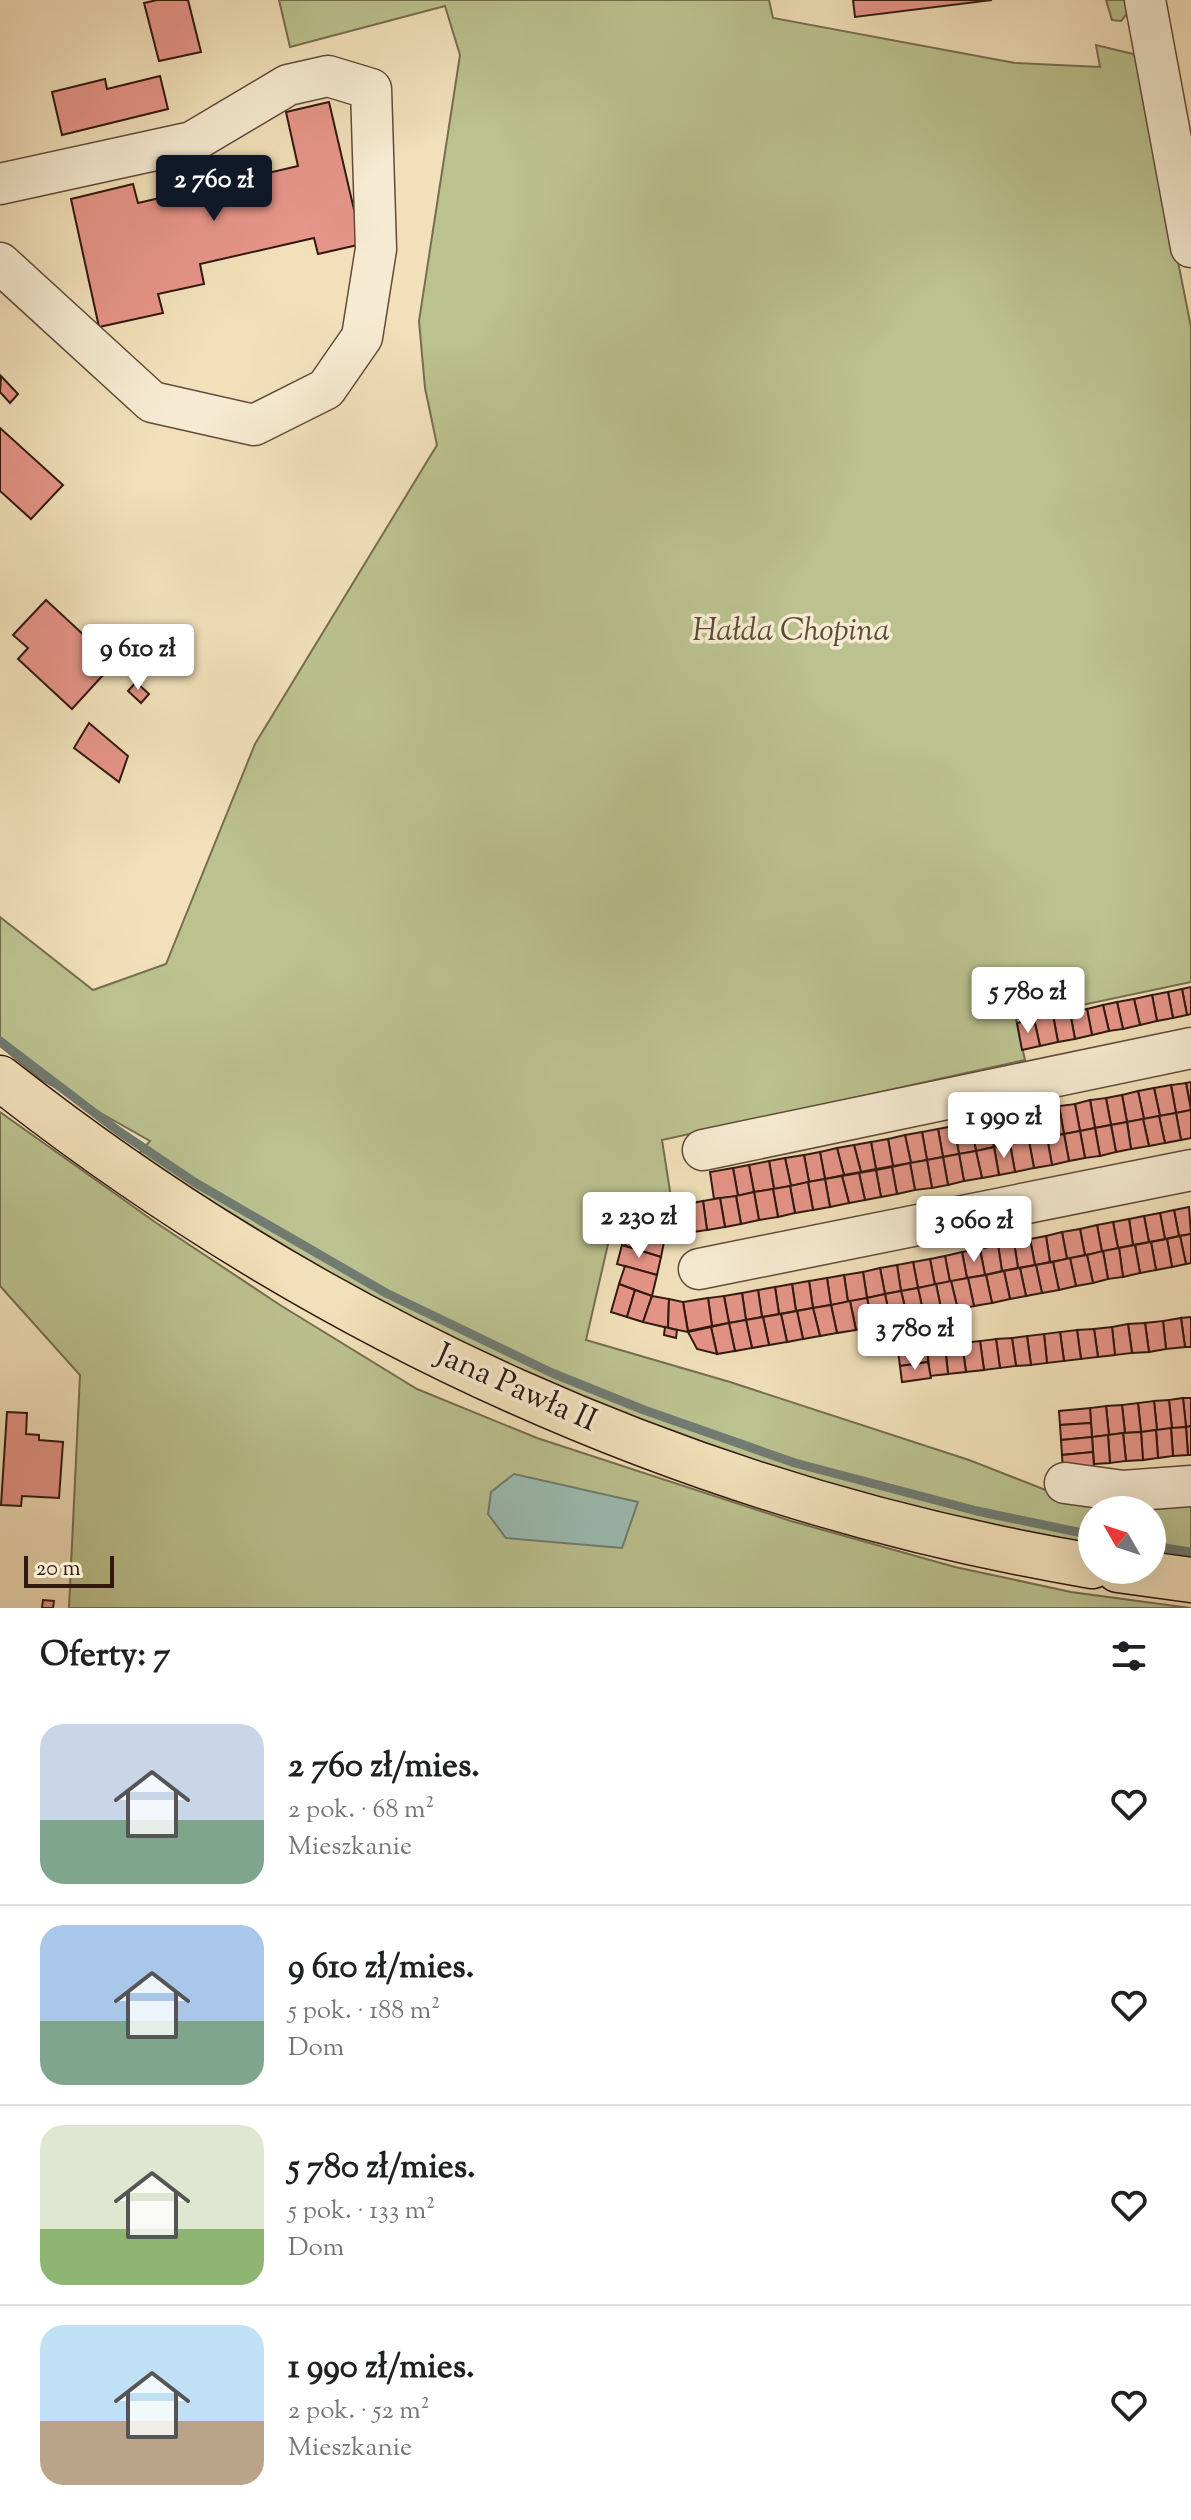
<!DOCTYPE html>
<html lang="pl">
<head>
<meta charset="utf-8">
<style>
	:root { --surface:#fff; --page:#f2f2f2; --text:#202124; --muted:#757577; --line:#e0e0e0; --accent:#111827 }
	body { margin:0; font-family:"Sorts Mill Goudy",serif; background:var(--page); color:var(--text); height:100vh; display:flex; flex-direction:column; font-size:30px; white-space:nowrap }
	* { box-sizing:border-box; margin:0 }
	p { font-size:26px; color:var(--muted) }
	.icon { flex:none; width:44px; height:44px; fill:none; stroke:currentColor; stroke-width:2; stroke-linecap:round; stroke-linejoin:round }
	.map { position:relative; height:1608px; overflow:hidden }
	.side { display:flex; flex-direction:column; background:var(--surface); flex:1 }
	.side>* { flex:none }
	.needle { width:52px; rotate:309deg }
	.fabs { position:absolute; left:1078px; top:1496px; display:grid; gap:16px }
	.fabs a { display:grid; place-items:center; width:88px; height:88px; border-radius:50%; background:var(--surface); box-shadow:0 8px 32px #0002; font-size:40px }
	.scale { position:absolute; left:24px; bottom:20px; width:90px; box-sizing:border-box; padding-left:8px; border:4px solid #32190f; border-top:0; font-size:22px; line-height:28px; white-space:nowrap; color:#32190f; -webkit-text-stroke:6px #f6ebd2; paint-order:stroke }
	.price { position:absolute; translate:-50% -68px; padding:0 18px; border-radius:8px; background:#fff; color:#222; font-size:26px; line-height:52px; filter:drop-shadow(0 2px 4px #0008) }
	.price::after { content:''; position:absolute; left:50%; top:48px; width:24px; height:18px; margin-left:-12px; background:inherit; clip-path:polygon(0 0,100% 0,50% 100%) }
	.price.active { background:var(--accent); color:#fff }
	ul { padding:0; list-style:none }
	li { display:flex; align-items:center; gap:24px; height:200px; padding:0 40px }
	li+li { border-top:2px solid var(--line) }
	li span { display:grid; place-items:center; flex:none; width:224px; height:160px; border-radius:24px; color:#555 }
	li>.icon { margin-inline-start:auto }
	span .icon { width:96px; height:96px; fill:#fffc; stroke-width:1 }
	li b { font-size:34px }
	h2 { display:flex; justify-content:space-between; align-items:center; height:96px; padding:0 40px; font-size:34px }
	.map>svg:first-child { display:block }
	.green { fill:#bbc28f; stroke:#766e4f; stroke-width:2 }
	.water { fill:#9bbdb4; stroke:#717b72; stroke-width:2 }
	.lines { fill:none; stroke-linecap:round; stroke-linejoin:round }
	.stream { stroke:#717b72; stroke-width:9 }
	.building { fill:#e69589; stroke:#32190f; stroke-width:2 }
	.minor-casing { stroke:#624b3a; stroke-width:43 }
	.major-casing { stroke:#32190f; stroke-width:47 }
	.minor { stroke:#f6ebd2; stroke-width:40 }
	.major { stroke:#f1e0ba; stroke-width:44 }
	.labels { text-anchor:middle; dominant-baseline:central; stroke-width:7; stroke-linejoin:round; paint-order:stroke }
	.park-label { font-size:32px; font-style:italic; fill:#5b4c35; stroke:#f6ebd2 }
	.street-label { font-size:32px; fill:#32190f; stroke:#f6ebd2 }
</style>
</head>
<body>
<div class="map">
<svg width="1191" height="1608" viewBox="0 0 1191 1608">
	<rect width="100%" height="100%" fill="#f1e0ba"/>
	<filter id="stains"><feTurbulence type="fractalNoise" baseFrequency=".0025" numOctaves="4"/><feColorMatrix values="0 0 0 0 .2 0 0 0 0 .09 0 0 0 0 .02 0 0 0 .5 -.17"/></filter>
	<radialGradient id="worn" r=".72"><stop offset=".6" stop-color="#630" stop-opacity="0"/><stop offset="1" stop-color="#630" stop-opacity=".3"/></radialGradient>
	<g class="green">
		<polygon points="279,0 769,0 773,18 1015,63 1100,67 1096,45 1133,54 1138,61 1191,327 1191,982 1016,1019 1025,1060 662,1140 672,1204 614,1218 586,1340 730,1382 969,1460 1066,1498 1191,1505 1191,1559 1152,1554 1152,1510 1092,1510 1092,1544 913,1509 777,1470 568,1392 384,1306 137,1156 150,1141 42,1080 0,1046 0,917 93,990 166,964 255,744 437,445 425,388 419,321 460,55 445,6 290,47"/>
		<polygon points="1106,0 1125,0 1127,14 1121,21 1112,20"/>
		<polygon points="0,1112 155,1222 280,1305 417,1389 537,1438 791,1521 955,1567 1071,1592 1190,1608 69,1608 80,1375 0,1286"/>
	</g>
	<polygon class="water" points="514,1474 638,1502 622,1548 506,1538 488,1514 491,1492"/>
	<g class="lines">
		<g class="stream">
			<polyline points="0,1041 117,1130 194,1182 386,1293 552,1373 644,1410 795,1463 977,1511 1092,1535"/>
			<polyline points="1152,1546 1191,1552"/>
		</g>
	</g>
	<g class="building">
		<polygon points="157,0 188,0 201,52 159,61 144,3"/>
		<polygon points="853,0 992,0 855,17"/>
		<polygon points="160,76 168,109 62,135 52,92 105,79 107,89"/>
		<polygon points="329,102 362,244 318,254 314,238 200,264 204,284 158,294 163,313 99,327 71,199 133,184 138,203 298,166 286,112"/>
		<polygon points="1,376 18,394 10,403 0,392"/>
		<polygon points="0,428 63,485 31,519 0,491"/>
		<polygon points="46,600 114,663 72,709 18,659 28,648 13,635"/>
		<polygon points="136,682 149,694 141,703 128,691"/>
		<polygon points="89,723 128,756 119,782 74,748"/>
		<polygon points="1191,987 1191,1014 1187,1015 1182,989"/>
		<polygon points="1182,989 1187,1015 1173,1018 1168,992"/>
		<polygon points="1168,992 1173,1018 1157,1021 1152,995"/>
		<polygon points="1152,995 1157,1021 1140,1025 1134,999"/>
		<polygon points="1134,999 1140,1025 1123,1029 1117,1002"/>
		<polygon points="1117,1002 1123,1029 1109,1031 1103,1005"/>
		<polygon points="1103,1005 1109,1031 1092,1035 1087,1009"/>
		<polygon points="1087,1009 1092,1035 1075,1039 1070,1012"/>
		<polygon points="1070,1012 1075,1039 1058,1042 1053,1015"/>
		<polygon points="1053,1015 1058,1042 1040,1046 1034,1019"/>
		<polygon points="1034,1019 1040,1046 1022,1050 1017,1023"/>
		<polygon points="1191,1082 1191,1108 1186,1083"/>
		<polygon points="1186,1083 1191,1110 1176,1113 1171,1085"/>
		<polygon points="1171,1085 1176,1113 1160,1116 1154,1088"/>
		<polygon points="1154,1088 1160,1116 1144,1119 1138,1091"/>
		<polygon points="1138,1091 1144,1119 1127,1122 1122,1095"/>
		<polygon points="1122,1095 1127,1122 1111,1125 1106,1098"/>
		<polygon points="1106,1098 1111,1125 1095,1128 1090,1100"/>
		<polygon points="1090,1100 1095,1128 1080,1131 1075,1104"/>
		<polygon points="1075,1104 1080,1131 1064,1134 1059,1106"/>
		<polygon points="1059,1106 1064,1134 1047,1137 1042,1110"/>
		<polygon points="1042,1110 1047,1137 1030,1141 1024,1113"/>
		<polygon points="1191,1110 1191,1138 1181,1140 1176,1113"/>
		<polygon points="1024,1113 1030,1141 1010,1144 1005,1116"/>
		<polygon points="1176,1113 1181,1140 1165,1143 1159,1116"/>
		<polygon points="1005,1116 1010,1144 994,1147 988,1120"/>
		<polygon points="1159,1116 1165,1143 1149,1146 1143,1119"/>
		<polygon points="1143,1119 1149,1146 1131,1149 1127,1122"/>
		<polygon points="988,1120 994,1147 976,1151 971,1123"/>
		<polygon points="1127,1122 1131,1149 1116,1152 1111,1125"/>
		<polygon points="971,1123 976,1151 959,1154 954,1126"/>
		<polygon points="1111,1125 1116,1152 1100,1156 1095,1128"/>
		<polygon points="954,1126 959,1154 943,1157 938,1129"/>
		<polygon points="1095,1128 1100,1156 1085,1158 1080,1131"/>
		<polygon points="938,1129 943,1157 927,1160 922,1132"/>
		<polygon points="1080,1131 1085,1158 1069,1161 1064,1134"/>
		<polygon points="922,1132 927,1160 911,1163 905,1135"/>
		<polygon points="1064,1134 1069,1161 1052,1165 1047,1137"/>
		<polygon points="905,1135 911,1163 893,1166 888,1139"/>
		<polygon points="1047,1137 1052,1165 1034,1168 1029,1141"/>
		<polygon points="888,1139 893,1166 876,1169 871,1142"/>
		<polygon points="1029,1141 1034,1168 1015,1172 1010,1144"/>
		<polygon points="871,1142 876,1169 861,1172 854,1145"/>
		<polygon points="1010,1144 1015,1172 999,1175 994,1147"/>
		<polygon points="854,1145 861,1172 844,1175 837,1148"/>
		<polygon points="994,1147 999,1175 982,1178 976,1151"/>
		<polygon points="837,1148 844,1175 825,1179 820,1152"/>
		<polygon points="976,1151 982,1178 964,1181 959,1154"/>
		<polygon points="820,1152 825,1179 809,1182 804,1155"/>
		<polygon points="959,1154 964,1181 948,1185 943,1157"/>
		<polygon points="804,1155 809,1182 791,1186 785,1158"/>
		<polygon points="943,1157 948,1185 932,1188 927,1160"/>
		<polygon points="785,1158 791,1186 774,1189 769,1161"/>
		<polygon points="927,1160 932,1188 915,1190 910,1163"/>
		<polygon points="769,1161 774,1189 754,1192 749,1165"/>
		<polygon points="910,1163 915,1190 897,1194 892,1167"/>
		<polygon points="749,1165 754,1192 738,1196 733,1168"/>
		<polygon points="892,1167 897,1194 881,1197 876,1170"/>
		<polygon points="733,1168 738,1196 714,1199 710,1172"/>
		<polygon points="876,1170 881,1197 865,1200 859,1173"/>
		<polygon points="859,1173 865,1200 849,1203 842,1176"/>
		<polygon points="842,1176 849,1203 830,1207 825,1179"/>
		<polygon points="825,1179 830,1207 813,1210 808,1182"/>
		<polygon points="808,1182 813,1210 795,1213 790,1186"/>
		<polygon points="790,1186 795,1213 778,1217 773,1189"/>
		<polygon points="773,1189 778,1217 759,1220 754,1192"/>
		<polygon points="754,1192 759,1220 741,1224 736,1196"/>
		<polygon points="736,1196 741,1224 725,1227 720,1198"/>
		<polygon points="720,1198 725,1227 707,1230 703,1201"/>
		<polygon points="703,1201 707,1230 686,1233 681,1205"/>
		<polygon points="1189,1207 1191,1234 1179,1236 1174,1210"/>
		<polygon points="1174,1210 1179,1236 1165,1239 1160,1213"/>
		<polygon points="1160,1213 1165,1239 1149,1242 1144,1216"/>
		<polygon points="1144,1216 1149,1242 1133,1245 1129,1219"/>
		<polygon points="1129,1219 1133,1245 1118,1248 1113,1222"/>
		<polygon points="1113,1222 1118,1248 1102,1252 1097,1225"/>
		<polygon points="1097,1225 1102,1252 1085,1255 1080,1229"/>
		<polygon points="1080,1229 1085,1255 1067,1259 1062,1232"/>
		<polygon points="629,1230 665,1237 661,1257 625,1246"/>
		<polygon points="1062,1232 1067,1259 1050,1262 1046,1236"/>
		<polygon points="1191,1234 1191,1263 1186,1264 1180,1236"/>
		<polygon points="1046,1236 1050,1262 1035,1265 1030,1239"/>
		<polygon points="1180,1236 1186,1264 1172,1267 1167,1239"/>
		<polygon points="1030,1239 1035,1265 1018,1268 1014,1242"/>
		<polygon points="1167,1239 1172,1267 1156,1270 1151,1242"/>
		<polygon points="1014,1242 1018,1268 1002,1271 998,1245"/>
		<polygon points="1151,1242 1156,1270 1140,1273 1135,1245"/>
		<polygon points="622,1245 661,1257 657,1275 617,1264"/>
		<polygon points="998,1245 1002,1271 985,1275 980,1249"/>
		<polygon points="1135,1245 1140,1273 1123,1277 1119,1248"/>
		<polygon points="1119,1248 1123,1277 1108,1279 1103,1251"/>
		<polygon points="980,1249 985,1275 967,1278 962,1252"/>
		<polygon points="1103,1251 1108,1279 1093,1283 1087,1255"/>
		<polygon points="962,1252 967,1278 950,1282 945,1256"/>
		<polygon points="1087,1255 1093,1283 1076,1286 1070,1258"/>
		<polygon points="945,1256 950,1282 935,1285 930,1259"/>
		<polygon points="1070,1258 1076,1286 1059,1290 1053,1262"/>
		<polygon points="930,1259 935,1285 918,1288 913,1262"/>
		<polygon points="913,1262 918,1288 901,1291 897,1265"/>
		<polygon points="1053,1262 1059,1290 1042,1293 1036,1265"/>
		<polygon points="897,1265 901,1291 885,1294 880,1268"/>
		<polygon points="1036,1265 1042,1293 1026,1296 1020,1268"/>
		<polygon points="625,1266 657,1275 652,1296 619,1284"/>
		<polygon points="880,1268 885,1294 867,1298 863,1272"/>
		<polygon points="1020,1268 1026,1296 1010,1299 1004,1271"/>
		<polygon points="1004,1271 1010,1299 992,1303 986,1275"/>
		<polygon points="863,1272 867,1298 848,1302 844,1275"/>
		<polygon points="844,1275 848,1302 831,1305 827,1278"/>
		<polygon points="986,1275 992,1303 974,1306 968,1278"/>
		<polygon points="827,1278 831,1305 813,1308 809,1281"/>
		<polygon points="968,1278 974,1306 958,1310 951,1281"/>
		<polygon points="809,1281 813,1308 796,1311 792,1284"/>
		<polygon points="951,1281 958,1310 942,1313 936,1284"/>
		<polygon points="619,1284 635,1290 627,1317 611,1312"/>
		<polygon points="792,1284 796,1311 779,1314 775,1287"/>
		<polygon points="936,1284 942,1313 924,1316 918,1288"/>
		<polygon points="775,1287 779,1314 762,1317 758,1290"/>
		<polygon points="918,1288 924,1316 908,1319 901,1291"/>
		<polygon points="635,1290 652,1296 643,1322 627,1317"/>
		<polygon points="758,1290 762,1317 746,1320 742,1293"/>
		<polygon points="901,1291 908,1319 891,1323 885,1294"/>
		<polygon points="742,1293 746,1320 729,1323 724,1296"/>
		<polygon points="885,1294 891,1323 873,1326 867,1298"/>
		<polygon points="652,1296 669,1299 668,1328 643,1322"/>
		<polygon points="724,1296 729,1323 712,1326 708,1298"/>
		<polygon points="708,1298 712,1326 688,1331 683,1302"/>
		<polygon points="867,1298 873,1326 856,1330 850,1301"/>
		<polygon points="669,1299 683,1302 688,1332 668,1328"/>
		<polygon points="850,1301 856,1330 837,1333 831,1305"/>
		<polygon points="831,1305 837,1333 820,1336 813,1308"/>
		<polygon points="813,1308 820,1336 803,1339 797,1311"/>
		<polygon points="797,1311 803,1339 787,1342 781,1314"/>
		<polygon points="781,1314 787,1342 769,1345 763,1317"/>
		<polygon points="763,1317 769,1345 752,1348 746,1320"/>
		<polygon points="1191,1317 1191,1347 1185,1347 1181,1318"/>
		<polygon points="1181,1318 1185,1347 1166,1349 1163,1321"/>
		<polygon points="746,1320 752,1348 735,1351 729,1323"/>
		<polygon points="1163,1321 1166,1349 1149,1352 1145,1323"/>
		<polygon points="729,1323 735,1351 717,1354 711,1327"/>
		<polygon points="1145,1323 1149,1352 1132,1353 1128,1324"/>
		<polygon points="1128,1324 1132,1353 1115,1355 1112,1327"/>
		<polygon points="665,1327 677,1330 676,1338 664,1335"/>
		<polygon points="711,1327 717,1354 697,1349 688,1332"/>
		<polygon points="1112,1327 1115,1355 1098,1357 1094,1329"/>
		<polygon points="1094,1329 1098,1357 1081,1359 1077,1330"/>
		<polygon points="1077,1330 1081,1359 1064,1361 1060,1332"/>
		<polygon points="1060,1332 1064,1361 1047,1363 1044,1334"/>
		<polygon points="1044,1334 1047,1363 1031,1365 1027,1336"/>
		<polygon points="1027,1336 1031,1365 1016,1366 1012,1338"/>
		<polygon points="1012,1338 1016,1366 1000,1368 996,1339"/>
		<polygon points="996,1339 1000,1368 984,1370 980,1341"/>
		<polygon points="980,1341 984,1370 966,1372 962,1343"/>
		<polygon points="962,1343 966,1372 948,1374 945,1345"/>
		<polygon points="945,1345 948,1374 930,1376 927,1347"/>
		<polygon points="927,1347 928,1362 900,1366 898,1351"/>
		<polygon points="928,1362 931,1378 902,1382 900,1366"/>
		<polygon points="1183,1398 1191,1398 1191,1426 1186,1427"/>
		<polygon points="1183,1398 1186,1427 1172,1429 1169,1400"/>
		<polygon points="1169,1400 1172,1429 1157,1430 1154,1401"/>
		<polygon points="1154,1401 1157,1430 1141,1432 1138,1403"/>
		<polygon points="1138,1403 1141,1432 1125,1433 1122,1405"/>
		<polygon points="1122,1405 1125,1433 1109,1435 1106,1406"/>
		<polygon points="1106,1406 1109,1435 1092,1437 1090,1408"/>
		<polygon points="1090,1408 1091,1423 1060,1425 1059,1411"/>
		<polygon points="7,1412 27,1413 26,1434 39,1435 39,1440 63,1442 59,1498 22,1496 21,1506 1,1505"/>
		<polygon points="1091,1423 1092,1437 1061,1440 1060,1425"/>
		<polygon points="1191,1426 1191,1455 1188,1455 1186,1427"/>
		<polygon points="1186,1427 1188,1455 1173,1456 1171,1428"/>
		<polygon points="1171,1428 1173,1456 1158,1458 1156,1430"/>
		<polygon points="1156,1430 1158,1458 1143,1460 1141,1432"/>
		<polygon points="1141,1432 1143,1460 1126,1461 1123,1433"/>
		<polygon points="1123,1433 1126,1461 1110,1463 1108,1435"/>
		<polygon points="1108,1435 1110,1463 1094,1464 1092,1437"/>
		<polygon points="1092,1437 1093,1452 1062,1455 1061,1440"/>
		<polygon points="1093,1452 1094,1468 1063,1472 1062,1455"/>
		<polygon points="43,1600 54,1601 53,1608 42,1608"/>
	</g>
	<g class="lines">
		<defs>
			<g id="minor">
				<polyline points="1145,0 1191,247"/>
				<polyline points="0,184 192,142 288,85 328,76 371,89 376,249 362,337 326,389 254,425 152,402 0,263"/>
				<polyline points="703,1150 1191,1048"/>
				<polyline points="699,1269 1191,1170"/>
				<polyline points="1065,1483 1123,1491 1191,1486"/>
			</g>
			<g id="major">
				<path d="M0 1078C320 1330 690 1498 1092 1566"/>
				<polyline points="1118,1570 1191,1580"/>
			</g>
		</defs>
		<use href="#minor" class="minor-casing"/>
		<use href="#major" class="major-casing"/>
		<use href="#minor" class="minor"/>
		<use href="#major" class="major"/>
	</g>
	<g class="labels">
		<g class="park-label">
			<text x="791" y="632">Hałda Chopina</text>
		</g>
		<g class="street-label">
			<text transform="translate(516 1389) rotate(24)">Jana Pawła II</text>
		</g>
	</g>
	<rect width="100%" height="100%" filter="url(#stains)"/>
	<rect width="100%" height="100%" fill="url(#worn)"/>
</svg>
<div class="fabs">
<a><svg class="needle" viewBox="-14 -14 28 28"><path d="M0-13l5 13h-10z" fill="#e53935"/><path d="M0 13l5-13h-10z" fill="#757577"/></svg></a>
</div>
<div class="scale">20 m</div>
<b class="price active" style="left:214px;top:223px">2 760 zł</b>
<b class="price" style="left:138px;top:692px">9 610 zł</b>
<b class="price" style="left:1028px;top:1035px">5 780 zł</b>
<b class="price" style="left:1004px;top:1160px">1 990 zł</b>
<b class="price" style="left:639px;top:1260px">2 230 zł</b>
<b class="price" style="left:974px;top:1264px">3 060 zł</b>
<b class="price" style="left:915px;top:1372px">3 780 zł</b>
</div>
<section class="side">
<h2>Oferty: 7<svg class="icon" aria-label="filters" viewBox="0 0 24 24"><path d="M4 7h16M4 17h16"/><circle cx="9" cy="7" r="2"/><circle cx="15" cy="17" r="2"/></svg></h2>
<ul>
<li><span style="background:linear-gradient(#c9d6e8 60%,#7fa58c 0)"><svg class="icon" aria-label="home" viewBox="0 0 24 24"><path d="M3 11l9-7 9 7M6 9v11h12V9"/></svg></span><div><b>2 760 zł/mies.</b><p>2 pok. · 68 m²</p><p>Mieszkanie</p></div><svg class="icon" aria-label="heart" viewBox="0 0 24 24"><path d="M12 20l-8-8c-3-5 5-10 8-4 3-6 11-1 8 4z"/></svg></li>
<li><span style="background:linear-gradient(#a9c7e8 60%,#7fa58c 0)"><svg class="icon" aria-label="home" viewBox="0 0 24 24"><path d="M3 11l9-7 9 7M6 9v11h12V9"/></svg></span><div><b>9 610 zł/mies.</b><p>5 pok. · 188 m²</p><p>Dom</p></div><svg class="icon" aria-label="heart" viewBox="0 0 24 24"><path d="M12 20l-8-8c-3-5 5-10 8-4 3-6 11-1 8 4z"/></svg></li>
<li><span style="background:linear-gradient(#dfe7d0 65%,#8fb573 0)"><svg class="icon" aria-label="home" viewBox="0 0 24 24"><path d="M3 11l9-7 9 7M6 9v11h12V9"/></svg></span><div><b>5 780 zł/mies.</b><p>5 pok. · 133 m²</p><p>Dom</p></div><svg class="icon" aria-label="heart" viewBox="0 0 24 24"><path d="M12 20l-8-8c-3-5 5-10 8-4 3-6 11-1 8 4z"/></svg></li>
<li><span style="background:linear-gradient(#bfe0f5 60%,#b9a48a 0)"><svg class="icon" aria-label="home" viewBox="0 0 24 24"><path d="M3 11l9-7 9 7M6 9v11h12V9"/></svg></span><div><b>1 990 zł/mies.</b><p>2 pok. · 52 m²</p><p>Mieszkanie</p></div><svg class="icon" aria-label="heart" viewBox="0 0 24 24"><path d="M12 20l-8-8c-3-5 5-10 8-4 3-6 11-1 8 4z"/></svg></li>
</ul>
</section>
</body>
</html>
